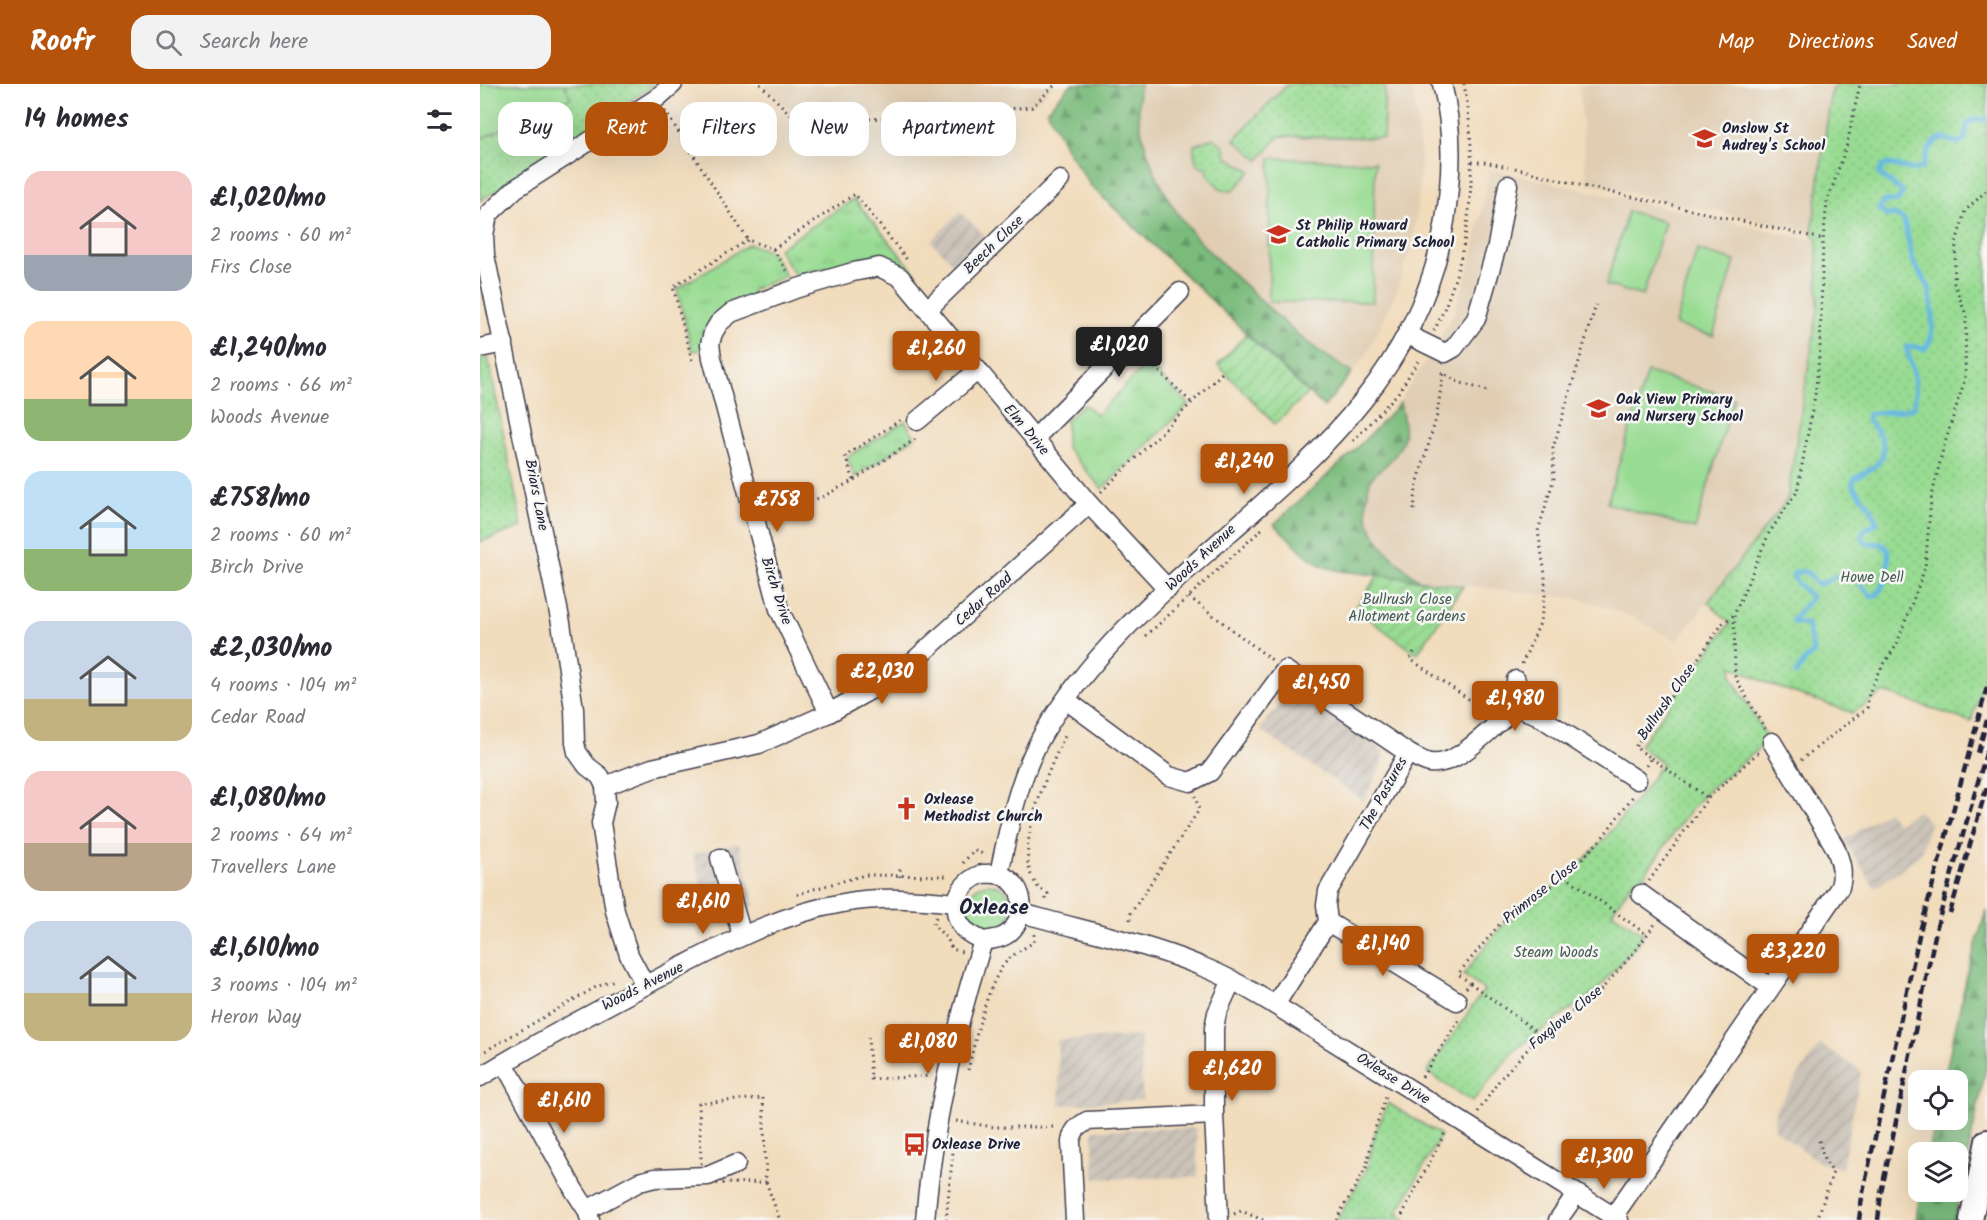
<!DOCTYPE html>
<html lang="en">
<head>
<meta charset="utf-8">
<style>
	:root { --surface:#fff; --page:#f2f2f3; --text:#2b2b33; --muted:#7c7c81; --accent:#b45309 }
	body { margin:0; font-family:Kalam,sans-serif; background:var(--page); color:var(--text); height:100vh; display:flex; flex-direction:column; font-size:22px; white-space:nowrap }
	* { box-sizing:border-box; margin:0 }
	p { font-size:20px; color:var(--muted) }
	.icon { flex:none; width:33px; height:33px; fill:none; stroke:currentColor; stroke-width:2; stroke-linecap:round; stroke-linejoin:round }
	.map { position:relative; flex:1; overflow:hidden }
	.drawer { display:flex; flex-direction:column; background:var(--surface); width:480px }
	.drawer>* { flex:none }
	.banner { position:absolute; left:18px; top:18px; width:570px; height:54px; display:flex; gap:12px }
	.tools { position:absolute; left:1428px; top:986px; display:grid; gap:12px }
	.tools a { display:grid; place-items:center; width:60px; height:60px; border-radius:12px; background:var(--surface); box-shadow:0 6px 24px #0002; font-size:30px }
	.price { position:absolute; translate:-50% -51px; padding:0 14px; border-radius:6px; background:var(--accent); color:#fff; font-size:20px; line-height:39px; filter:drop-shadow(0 2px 3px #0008) }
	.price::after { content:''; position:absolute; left:50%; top:36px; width:18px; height:14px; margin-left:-9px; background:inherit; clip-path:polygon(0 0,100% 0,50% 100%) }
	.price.selected { background:#222; color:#fff }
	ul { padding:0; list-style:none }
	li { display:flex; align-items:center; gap:18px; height:150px; padding:0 24px }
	li span { display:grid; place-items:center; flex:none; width:168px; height:120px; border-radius:18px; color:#555 }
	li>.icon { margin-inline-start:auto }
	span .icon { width:72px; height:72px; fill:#fffc; stroke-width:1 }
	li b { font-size:26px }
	h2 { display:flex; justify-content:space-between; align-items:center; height:72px; padding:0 24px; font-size:26px }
	.tag { padding:0 21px; border-radius:18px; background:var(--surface); box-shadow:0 6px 24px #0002; font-size:21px; line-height:54px }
	.tag.selected { background:var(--accent); color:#fff }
	header { display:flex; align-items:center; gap:36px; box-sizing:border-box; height:84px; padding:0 30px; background:var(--accent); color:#fff }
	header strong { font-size:28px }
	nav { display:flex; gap:33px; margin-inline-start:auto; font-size:21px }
	.search { width:420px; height:54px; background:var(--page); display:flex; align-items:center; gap:15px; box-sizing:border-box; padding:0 21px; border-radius:18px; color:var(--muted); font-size:22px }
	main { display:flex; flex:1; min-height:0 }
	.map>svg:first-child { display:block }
	.built { fill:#e0cdb2 }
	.industrial { fill:url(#industrial-furrows) }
	.grass { fill:url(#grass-tufts); stroke:#5d7e66; stroke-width:1.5 }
	.forest { fill:url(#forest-firs); stroke:#4e6e5c; stroke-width:1.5 }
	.park { fill:url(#park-dots); stroke:#5d7e66; stroke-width:1.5 }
	.garden { fill:url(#garden-furrows); stroke:#5d7e66; stroke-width:1.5 }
	.pitch { fill:#98db92; stroke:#5d7e66; stroke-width:1.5 }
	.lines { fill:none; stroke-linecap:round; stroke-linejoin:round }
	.stream { stroke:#66b8e2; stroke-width:5 }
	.minor-casing { stroke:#413e4e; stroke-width:21 }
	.major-casing { stroke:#413e4e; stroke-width:26 }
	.path { stroke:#413e4e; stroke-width:3; stroke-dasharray:1.5 4.5; stroke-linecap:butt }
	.minor { stroke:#fff; stroke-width:18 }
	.major { stroke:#fff; stroke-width:22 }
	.rail { stroke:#22223b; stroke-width:4.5; stroke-dasharray:9 4.5; stroke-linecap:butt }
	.labels { text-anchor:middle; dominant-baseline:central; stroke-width:5; stroke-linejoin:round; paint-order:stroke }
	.poi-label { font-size:15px; font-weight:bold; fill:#22223b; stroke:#f6f6f2; text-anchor:start }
	.street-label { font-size:15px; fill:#22223b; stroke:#f6f6f2 }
	.park-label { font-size:15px; fill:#455a55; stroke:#f6f6f2 }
	.district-label { font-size:21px; font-weight:bold; fill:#22223b; stroke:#f6f6f2 }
</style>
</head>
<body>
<header>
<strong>Roofr</strong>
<div class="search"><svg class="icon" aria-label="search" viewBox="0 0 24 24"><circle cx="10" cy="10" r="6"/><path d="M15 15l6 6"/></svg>Search here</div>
<nav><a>Map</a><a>Directions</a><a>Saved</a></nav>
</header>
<main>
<section class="drawer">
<h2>14 homes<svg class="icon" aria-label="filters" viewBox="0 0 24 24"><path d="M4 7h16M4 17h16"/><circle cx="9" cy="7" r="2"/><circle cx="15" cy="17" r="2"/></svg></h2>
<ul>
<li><span style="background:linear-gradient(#f6c9c9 70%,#9aa5b1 0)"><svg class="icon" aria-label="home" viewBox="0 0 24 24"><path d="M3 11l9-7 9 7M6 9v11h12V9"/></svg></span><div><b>£1,020/mo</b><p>2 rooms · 60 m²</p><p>Firs Close</p></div></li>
<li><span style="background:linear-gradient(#ffd9b3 65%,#8fb573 0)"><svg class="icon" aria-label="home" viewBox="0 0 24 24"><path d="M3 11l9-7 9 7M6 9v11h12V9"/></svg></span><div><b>£1,240/mo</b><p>2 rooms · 66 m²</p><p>Woods Avenue</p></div></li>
<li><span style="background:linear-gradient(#bfe0f5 65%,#8fb573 0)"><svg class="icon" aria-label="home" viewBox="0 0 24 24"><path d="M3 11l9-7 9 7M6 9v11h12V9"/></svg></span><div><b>£758/mo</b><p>2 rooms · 60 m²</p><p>Birch Drive</p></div></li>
<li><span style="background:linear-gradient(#c9d6e8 65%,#c2b280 0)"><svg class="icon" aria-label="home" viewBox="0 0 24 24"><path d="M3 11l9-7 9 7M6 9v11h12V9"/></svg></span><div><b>£2,030/mo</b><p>4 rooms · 104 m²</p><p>Cedar Road</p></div></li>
<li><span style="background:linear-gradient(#f6c9c9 60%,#b9a48a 0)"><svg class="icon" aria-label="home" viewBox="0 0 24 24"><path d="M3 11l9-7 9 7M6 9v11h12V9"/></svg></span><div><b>£1,080/mo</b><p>2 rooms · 64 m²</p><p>Travellers Lane</p></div></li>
<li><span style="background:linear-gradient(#c9d6e8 60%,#c2b280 0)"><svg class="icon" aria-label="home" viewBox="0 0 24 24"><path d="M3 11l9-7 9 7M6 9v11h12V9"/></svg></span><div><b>£1,610/mo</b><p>3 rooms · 104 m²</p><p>Heron Way</p></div></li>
</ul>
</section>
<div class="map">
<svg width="1507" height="1136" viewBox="0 0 1507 1136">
	<defs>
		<pattern id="industrial-furrows" width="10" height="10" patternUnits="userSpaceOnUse" patternTransform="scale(1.5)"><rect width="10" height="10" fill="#cbc3b8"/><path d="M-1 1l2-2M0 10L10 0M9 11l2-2" fill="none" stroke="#aea79f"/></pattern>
		<pattern id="grass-tufts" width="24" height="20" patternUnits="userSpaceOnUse" patternTransform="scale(1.5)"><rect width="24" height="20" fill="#98db92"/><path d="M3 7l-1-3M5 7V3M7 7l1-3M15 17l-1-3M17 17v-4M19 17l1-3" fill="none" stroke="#83bc7f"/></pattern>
		<pattern id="forest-firs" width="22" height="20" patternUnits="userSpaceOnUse" patternTransform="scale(1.5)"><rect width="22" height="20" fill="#7abb7c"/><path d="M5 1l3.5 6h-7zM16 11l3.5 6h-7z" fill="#649867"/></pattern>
		<pattern id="park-dots" width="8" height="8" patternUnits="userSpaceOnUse" patternTransform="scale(1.5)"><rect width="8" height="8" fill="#98db92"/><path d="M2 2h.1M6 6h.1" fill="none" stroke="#83bc7f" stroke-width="1.8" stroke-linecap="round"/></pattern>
		<pattern id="garden-furrows" width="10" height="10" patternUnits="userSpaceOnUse" patternTransform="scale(1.5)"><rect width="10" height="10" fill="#98db92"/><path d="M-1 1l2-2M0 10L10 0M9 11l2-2" fill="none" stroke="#83bc7f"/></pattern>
	</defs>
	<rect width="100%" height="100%" fill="#f6f6f2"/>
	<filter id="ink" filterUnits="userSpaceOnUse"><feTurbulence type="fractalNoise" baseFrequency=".0167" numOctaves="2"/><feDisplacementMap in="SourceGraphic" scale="12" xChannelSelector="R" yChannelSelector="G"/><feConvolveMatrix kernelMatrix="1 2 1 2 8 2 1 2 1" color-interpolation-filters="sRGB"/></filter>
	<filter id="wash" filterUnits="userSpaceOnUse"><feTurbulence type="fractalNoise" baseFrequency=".008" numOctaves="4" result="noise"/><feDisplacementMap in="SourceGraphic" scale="24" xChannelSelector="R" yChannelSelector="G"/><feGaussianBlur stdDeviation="1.35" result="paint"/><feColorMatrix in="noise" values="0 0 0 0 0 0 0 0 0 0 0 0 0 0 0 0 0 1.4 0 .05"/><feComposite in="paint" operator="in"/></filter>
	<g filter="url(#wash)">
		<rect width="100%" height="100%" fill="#f1dcbc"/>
		<g class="built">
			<polygon points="283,0 574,0 553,21 321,37"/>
			<polygon points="591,0 931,0 935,17 941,77 937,130 928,173 915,211 886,271 844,323 611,102 587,66 567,26"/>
			<polygon points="1099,0 1357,0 1351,9 1332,148 1107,99"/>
			<polygon points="1009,85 1337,157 1338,224 1307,416 1197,557 1152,533 1102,515 860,487 842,482 826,471 794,440 910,331 954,266 972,232 986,194 997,153"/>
		</g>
		<g class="industrial">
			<polygon points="480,128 505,151 475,182 451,157"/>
			<polygon points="818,608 903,666 904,675 884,717 780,646 805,613"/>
			<polygon points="1438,726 1450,739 1440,771 1395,804 1364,756 1408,727 1418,740"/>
			<polygon points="259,759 275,821 232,842 213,770"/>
			<polygon points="660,952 663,1016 580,1021 577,956"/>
			<polygon points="1340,960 1381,987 1362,1084 1340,1079 1294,1045 1295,1026"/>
			<polygon points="716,1044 718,1093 614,1095 613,1046"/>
		</g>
		<g class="grass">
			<polygon points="374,115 438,192 432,196 410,179 388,175 315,191 298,165"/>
			<path d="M269 160 291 168 306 192 272 206 273 211C241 221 229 233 223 266L212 267 197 205Z"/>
			<polygon points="667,279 709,320 622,405 586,363 586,336 604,320 617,331"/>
			<polygon points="425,337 435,353 375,393 367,373"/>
			<circle cx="509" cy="823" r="23"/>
		</g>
		<g class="forest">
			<path d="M591 0H660C651 49 682 114 714 151 731 171 750 188 769 205 788 223 806 242 827 258 841 269 857 278 872 289L844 323 611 102 587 66 567 26Z"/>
			<path d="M920 319C926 345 929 359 908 379 903 384 895 389 891 395 889 399 888 405 888 409 878 447 913 475 939 496L860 487 842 482 826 471 794 440 872 369Z"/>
			<polygon points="1507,824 1507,979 1474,1136 1436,1136 1440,1107 1478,1107 1478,1068 1449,1068 1456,1035 1478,1035 1478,996 1464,996 1487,891"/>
		</g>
		<g class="park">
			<polygon points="0,0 175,0 0,117"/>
			<polygon points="808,0 905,0 903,54 799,52 779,76 754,55"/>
			<polygon points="1357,0 1507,0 1507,586 1491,638 1404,608 1373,629 1289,600 1252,582 1252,594 1289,657 1228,706 1208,729 1160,797 1155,795 1132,828 1163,850 1153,865 1117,906 1035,966 992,1018 947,988 1004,906 983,891 1022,842 1083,796 1124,756 1161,710 1182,679 1159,662 1250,539 1228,518 1307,416 1338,224 1337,157 1332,148 1351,9"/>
			<polygon points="733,54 743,61 747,73 771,87 753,107 742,106 728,92 727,84 717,81 714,69 714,61"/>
			<polygon points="8,273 42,443 0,458 0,275"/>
			<polygon points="908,1019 961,1051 917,1130 927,1136 857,1136 887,1085 895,1049"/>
		</g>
		<g class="garden">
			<polygon points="766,250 828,309 795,340 738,281"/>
			<polygon points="898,491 983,502 937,570 875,525"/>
		</g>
		<g class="pitch">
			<polygon points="0,0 84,0 91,14 0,55"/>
			<polygon points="790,74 895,78 893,218 789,218"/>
			<polygon points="1148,127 1185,138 1163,212 1126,201"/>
			<polygon points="1217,166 1255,177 1233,252 1195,241"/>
			<polygon points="1167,288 1254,314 1215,445 1127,419"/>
		</g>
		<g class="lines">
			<path class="stream" d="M1316 590 1326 575 1334 569 1327 540 1315 539 1313 536 1332 513 1317 499 1313 491 1316 488C1327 486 1330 490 1335 498L1340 500 1366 488 1372 491 1391 512 1397 511C1407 497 1410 484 1408 466L1402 460 1386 459 1382 452 1384 446 1397 439 1391 424 1373 402 1374 395C1381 390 1393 385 1398 379 1411 364 1398 346 1387 336L1389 330C1404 327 1419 329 1434 323 1438 302 1433 283 1426 264L1430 262 1445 265 1451 255 1453 234 1449 203 1433 178 1424 136 1415 131H1405L1399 125 1405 117H1418L1423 108 1399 90 1402 83 1408 80 1435 86 1443 83C1446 70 1449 61 1461 54L1479 59 1485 56 1487 40 1493 36 1507 35"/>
		</g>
	</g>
	<g filter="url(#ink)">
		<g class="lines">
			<defs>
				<g id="minor">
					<polyline points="448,225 580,96"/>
					<polyline points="928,251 965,269 974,264 996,235 1017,162 1028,101"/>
					<polyline points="0,264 24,259"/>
					<polyline points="437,337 498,286"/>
					<polyline points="554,355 700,208"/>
					<polyline points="1036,596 1038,624"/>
					<polyline points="586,616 689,692 710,698 730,688 805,586 928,669 848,807 846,821 848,838 795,921"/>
					<polyline points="349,629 299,525 232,274 230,260 233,249 239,239 251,229 318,204 373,188 399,183 420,193 609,420 688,505"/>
					<path d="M928 669C934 672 943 678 950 679 981 683 1012 639 1038 624L1057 631 1157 696"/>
					<polyline points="125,702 172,684 279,660 349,629 419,590 609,420"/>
					<polyline points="240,774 262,852"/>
					<path d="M502 790C508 790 515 789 520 791 548 800 547 837 526 851 520 855 510 856 503 857 496 853 488 850 483 844 467 823 480 798 502 790Z"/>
					<path d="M519 790C529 742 539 692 563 650 675 458 927 376 965 137 972 92 974 45 962 0"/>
					<polyline points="1161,810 1290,903"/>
					<path d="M542 829C601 846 661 858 718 881 745 891 770 906 795 921L1139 1136"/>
					<polyline points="848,838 977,917"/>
					<polyline points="165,901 149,871 135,827 121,739 126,718 125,702 120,692 107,682 97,668 95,659 94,625 81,539 5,171 4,151 8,131 35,105 177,14 193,0"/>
					<polyline points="24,979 94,1106 107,1126 110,1136"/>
					<path d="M0 993C61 956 124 923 187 890 244 861 299 830 363 819 400 812 438 815 476 819"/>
					<polyline points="107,1126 159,1098 175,1094 228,1092 256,1080"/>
					<path d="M1133 1133 1360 803C1364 788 1361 778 1355 763L1292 658"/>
					<path d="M445 1136C453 1041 474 948 503 857"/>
					<path d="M595 1136 591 1058C593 1046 597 1043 607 1037L734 1031"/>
					<polyline points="739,1136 734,1031 734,944 737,929 752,896"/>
					<polyline points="1078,1136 1096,1110"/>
				</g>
				<polyline id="major" points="1491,1136 1507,1057"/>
			</defs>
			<use href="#minor" class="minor-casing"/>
			<use href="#major" class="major-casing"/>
			<g class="path">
				<polyline points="280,0 320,40 552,23 576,0"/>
				<polyline points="185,27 268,156 293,165 309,190"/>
				<polyline points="992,78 1004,78 1028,83"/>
				<polyline points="1035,84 1107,103 1343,155"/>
				<polyline points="293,165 375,110 428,177"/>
				<path d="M954 247C992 172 999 82 984 0"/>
				<polyline points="662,271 712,319"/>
				<polyline points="212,276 193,203 268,156"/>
				<polyline points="961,288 978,298 1008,307"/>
				<polyline points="873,357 918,309 940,274"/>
				<polyline points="374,396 365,372 422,335"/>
				<polyline points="621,408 744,287"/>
				<polyline points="934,426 936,404 957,331 963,289"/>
				<polyline points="291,430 342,413 374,396 437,354"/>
				<polyline points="709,513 792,576"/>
				<polyline points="666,552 782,445"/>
				<polyline points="934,568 930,575 1006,627"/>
				<polyline points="1042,580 1060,539 1065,511 1065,490 1058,447 1074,394 1073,364 1116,221"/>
				<polyline points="1285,645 1255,593 1254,531 1289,449 1317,408 1335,311 1340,265 1343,157 1347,119 1367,60 1380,0"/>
				<polyline points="1171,674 1228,714"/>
				<polyline points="1321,676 1387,624 1389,609 1398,589 1416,562 1445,484 1451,416 1463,365 1485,295 1486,231 1474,199 1476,159 1485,127 1507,106"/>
				<polyline points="1166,682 1171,674 1155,663 1243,539 1254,531"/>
				<polyline points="483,779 494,766 505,771"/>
				<path d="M551 791C537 757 569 684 585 652"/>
				<polyline points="1085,792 1166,850"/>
				<polyline points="420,793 420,781"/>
				<polyline points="554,797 558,803 568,810 564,818"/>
				<polyline points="1169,797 1228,714 1279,668"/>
				<polyline points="317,811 330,806 385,791 466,792"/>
				<polyline points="456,833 453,840 468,856 472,865 482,868"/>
				<polyline points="650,836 651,829 719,726 715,712"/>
				<polyline points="990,899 1061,951"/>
				<polyline points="986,904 990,899 978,890 1019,841 1085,792 1122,754 1153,712"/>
				<polyline points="388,953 391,995 449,992"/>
				<polyline points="0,970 116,903 135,896"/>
				<path d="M488 986C495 958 507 898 527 877 534 869 545 864 554 858V850"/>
				<polyline points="942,993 979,936 978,932"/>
				<polygon points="283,1014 286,1098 222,1100 219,1019"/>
				<polyline points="998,1028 1020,995 1061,951 1120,907 1156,866 1175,840"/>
				<polyline points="476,1037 514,1043 577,1043"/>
				<polyline points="286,1098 300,1136"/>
				<polyline points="754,1130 761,1127 783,1136"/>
				<polyline points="922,1131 966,1047"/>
				<polyline points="466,1136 474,1057"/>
				<polyline points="856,1136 886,1084 894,1048 907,1010"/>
				<polyline points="1337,1136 1353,1088 1344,1076 1339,1056"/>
			</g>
			<use href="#minor" class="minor"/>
			<use href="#major" class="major"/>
			<g class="rail">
				<polyline points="1498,669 1507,636"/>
				<polyline points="1470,829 1507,702"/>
				<polyline points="1379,1136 1382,1113 1440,847 1507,603"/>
				<polyline points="1398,1136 1401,1109 1457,842 1507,666"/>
			</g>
		</g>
	</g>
	<defs>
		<symbol id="school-bare" viewBox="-9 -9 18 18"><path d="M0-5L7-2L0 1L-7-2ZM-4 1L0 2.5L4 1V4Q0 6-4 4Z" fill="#c8321e" stroke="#f6f6f2" stroke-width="2.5" paint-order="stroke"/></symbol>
		<symbol id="church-bare" viewBox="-9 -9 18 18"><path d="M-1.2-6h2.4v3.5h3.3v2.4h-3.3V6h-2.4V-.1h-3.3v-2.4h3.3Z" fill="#c8321e" stroke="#f6f6f2" stroke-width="2.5" paint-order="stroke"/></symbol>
		<symbol id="bus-bare" viewBox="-9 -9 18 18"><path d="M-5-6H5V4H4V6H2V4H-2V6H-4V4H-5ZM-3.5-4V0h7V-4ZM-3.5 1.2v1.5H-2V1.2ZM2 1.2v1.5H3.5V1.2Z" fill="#c8321e" stroke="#f6f6f2" stroke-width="2.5" paint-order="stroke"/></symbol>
	</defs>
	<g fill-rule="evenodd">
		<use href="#school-bare" x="1208" y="38" width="33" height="33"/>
		<use href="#school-bare" x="782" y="134" width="33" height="33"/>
		<use href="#school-bare" x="1102" y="308" width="33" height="33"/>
		<use href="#church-bare" x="410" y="708" width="33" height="33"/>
		<use href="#bus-bare" x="418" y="1044" width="33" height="33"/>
	</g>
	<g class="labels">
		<g class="poi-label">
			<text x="1242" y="45">Onslow St<tspan x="1242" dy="17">Audrey's School</tspan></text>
			<text x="816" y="142">St Philip Howard<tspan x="816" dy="17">Catholic Primary School</tspan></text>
			<text x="1136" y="316">Oak View Primary<tspan x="1136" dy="17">and Nursery School</tspan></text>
			<text x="444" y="716">Oxlease<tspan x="444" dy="17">Methodist Church</tspan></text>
			<text x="452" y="1061">Oxlease Drive</text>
		</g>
		<g class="street-label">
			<text transform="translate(514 161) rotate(-44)">Beech Close</text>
			<text transform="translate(546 346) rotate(50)">Elm Drive</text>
			<text transform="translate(56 411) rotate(79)">Briars Lane</text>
			<text transform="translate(721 474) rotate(-43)">Woods Avenue</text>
			<text transform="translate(296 507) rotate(72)">Birch Drive</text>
			<text transform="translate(504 516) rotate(-42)">Cedar Road</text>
			<text transform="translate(1187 618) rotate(-55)">Bullrush Close</text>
			<text transform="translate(904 710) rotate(-61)">The Pastures</text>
			<text transform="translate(1061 808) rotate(-39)">Primrose Close</text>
			<text transform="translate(163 903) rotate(-27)">Woods Avenue</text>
			<text transform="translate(1086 934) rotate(-40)">Foxglove Close</text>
			<text transform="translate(913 995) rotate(32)">Oxlease Drive</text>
		</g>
		<g class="park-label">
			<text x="1392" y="494">Howe Dell</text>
			<text x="927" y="516">Bullrush Close<tspan x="927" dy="17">Allotment Gardens</tspan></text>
			<text x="1076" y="869">Steam Woods</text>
		</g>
		<g class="district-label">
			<text x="514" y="824">Oxlease</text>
		</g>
	</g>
</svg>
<div class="tools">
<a><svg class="icon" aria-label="locate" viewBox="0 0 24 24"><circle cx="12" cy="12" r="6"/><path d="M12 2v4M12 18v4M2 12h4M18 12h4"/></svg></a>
<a><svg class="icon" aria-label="layers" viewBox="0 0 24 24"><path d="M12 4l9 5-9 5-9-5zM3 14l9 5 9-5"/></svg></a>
</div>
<b class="price selected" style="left:639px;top:294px">£1,020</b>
<b class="price" style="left:456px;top:298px">£1,260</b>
<b class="price" style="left:764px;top:411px">£1,240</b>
<b class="price" style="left:297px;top:449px">£758</b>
<b class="price" style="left:402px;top:621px">£2,030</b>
<b class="price" style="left:841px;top:632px">£1,450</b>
<b class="price" style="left:1035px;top:648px">£1,980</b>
<b class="price" style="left:223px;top:851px">£1,610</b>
<b class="price" style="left:903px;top:893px">£1,140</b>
<b class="price" style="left:1313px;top:901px">£3,220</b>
<b class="price" style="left:448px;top:991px">£1,080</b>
<b class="price" style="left:752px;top:1018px">£1,620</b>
<b class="price" style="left:84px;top:1050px">£1,610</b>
<b class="price" style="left:1124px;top:1106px">£1,300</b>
<div class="banner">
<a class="tag">Buy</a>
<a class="tag selected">Rent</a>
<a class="tag">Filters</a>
<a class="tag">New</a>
<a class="tag">Apartment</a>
</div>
</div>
</main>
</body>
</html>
